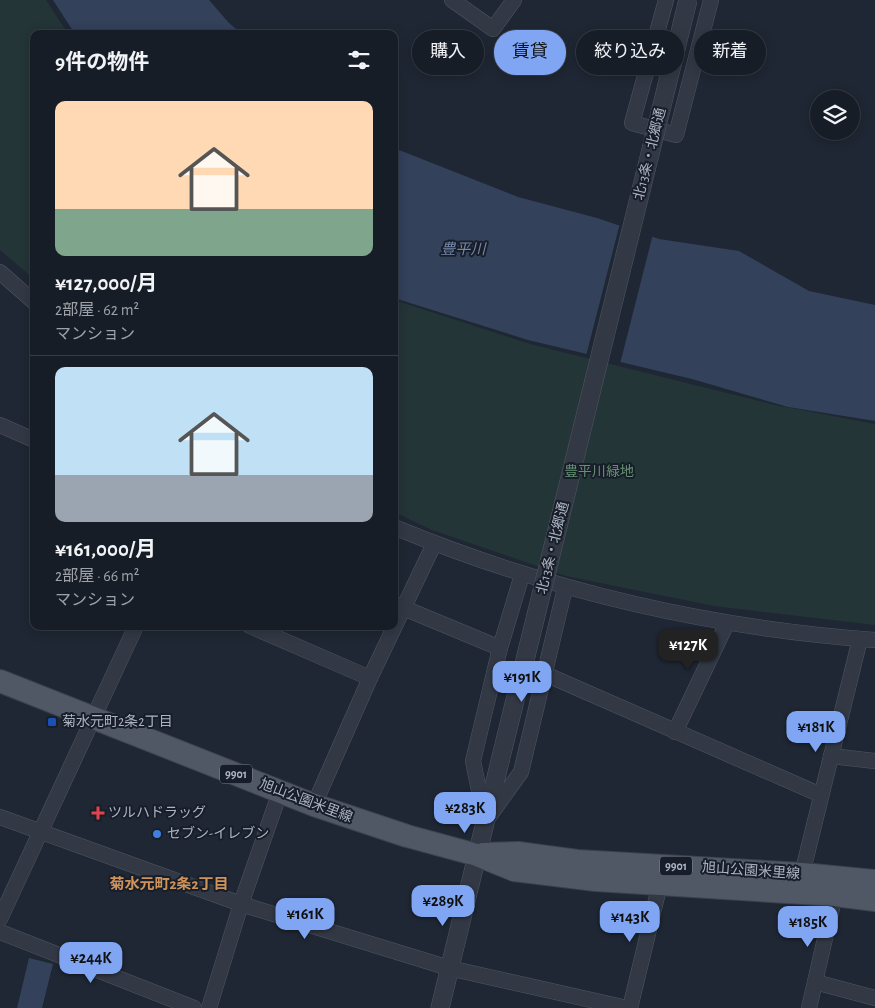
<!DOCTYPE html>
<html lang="ja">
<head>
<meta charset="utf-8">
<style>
	:root { --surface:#171d27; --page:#20262f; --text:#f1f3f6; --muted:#9ea2a7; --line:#363b44; --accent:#80a6f3 }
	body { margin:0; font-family:"Alegreya Sans","Noto Sans JP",sans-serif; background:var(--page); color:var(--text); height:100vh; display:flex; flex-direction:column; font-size:19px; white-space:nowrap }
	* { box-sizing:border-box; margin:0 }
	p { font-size:16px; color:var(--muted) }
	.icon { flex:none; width:28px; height:28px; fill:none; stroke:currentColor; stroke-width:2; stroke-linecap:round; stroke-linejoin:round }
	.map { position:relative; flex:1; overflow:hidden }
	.panel { position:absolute; left:30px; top:30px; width:368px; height:600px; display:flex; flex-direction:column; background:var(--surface); border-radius:10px; box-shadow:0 2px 12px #0003,0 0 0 1px var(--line) }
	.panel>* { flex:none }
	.guide { position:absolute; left:412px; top:30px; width:388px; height:45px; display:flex; gap:10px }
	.buttons { position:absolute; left:810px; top:90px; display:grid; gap:10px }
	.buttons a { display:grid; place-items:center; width:50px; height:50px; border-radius:50%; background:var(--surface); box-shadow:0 2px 12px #0003,0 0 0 1px var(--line); font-size:25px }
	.price { position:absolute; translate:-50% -42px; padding:0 11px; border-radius:10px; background:var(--accent); color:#111; font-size:16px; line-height:32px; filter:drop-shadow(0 1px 2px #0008) }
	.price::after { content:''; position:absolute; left:50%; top:30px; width:15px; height:11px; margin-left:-8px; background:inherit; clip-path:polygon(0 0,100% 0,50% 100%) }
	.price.on { background:#222; color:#fff }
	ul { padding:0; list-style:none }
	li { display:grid; align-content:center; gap:10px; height:265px; padding:0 25px }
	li+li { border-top:1px solid var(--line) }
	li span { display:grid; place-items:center; height:155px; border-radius:10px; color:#555 }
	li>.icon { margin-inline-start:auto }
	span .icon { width:90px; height:90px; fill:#fffc; stroke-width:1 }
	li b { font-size:21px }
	h2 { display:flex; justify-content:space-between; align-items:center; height:60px; padding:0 25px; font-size:21px }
	.chip { padding:0 18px; border-radius:22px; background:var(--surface); box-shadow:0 2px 12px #0003,0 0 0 1px var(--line); font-size:18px; line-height:45px }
	.chip.on { background:var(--accent); color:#111 }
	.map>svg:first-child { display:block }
	.green { fill:#243537 }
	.water { fill:#33415b }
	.pier { fill:#1f2734 }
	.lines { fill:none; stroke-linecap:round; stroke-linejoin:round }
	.minor-casing { stroke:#505663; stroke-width:16 }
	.tertiary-casing { stroke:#505663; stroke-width:19 }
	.primary-casing { stroke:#3c424e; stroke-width:24 }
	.minor { stroke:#323945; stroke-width:15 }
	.tertiary { stroke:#323945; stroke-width:18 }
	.primary { stroke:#505865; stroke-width:22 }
	.tertiary-bridge-casing { stroke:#505663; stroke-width:19; stroke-linecap:butt }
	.tertiary-bridge { stroke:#323945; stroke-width:18 }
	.transit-dot { fill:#1a4fb4; stroke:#181e29; stroke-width:2 }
	.health-dot { fill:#e0444e; stroke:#181e29; stroke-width:2 }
	.shop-dot { fill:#3f7fe0; stroke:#181e29; stroke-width:2 }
	.labels { text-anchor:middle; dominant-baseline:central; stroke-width:4; stroke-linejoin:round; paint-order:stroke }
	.shield { fill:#181e29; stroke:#808694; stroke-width:1 }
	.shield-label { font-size:12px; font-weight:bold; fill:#acb3c2 }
	.street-label { font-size:14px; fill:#acb3c2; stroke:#181e29 }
	.park-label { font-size:14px; fill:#659172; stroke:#181e29 }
	.poi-label { font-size:14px; fill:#acb3c2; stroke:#181e29; text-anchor:start }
	.water-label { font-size:15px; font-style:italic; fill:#7588aa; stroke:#181e29 }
	.neighbourhood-label { font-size:15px; font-weight:bold; fill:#ce935b; stroke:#181e29 }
</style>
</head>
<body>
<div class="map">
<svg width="875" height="1008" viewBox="0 0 875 1008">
	<rect width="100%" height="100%" fill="#1f2734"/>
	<g class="green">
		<polygon points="0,0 46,0 68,34 34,34 34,279 0,250"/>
		<polygon points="394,300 530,344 775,405 875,424 875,625 714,606 566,576 432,530 394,512"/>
	</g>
	<g class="water">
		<polygon points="53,0 209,0 229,23 242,34 75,34"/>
		<polygon points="394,148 518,197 597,218 659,239 739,251 809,291 875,305 875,421 788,407 692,379 528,340 394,298"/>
		<polygon points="29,958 53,964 42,1008 17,1008"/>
	</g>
	<polygon class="pier" points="620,223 653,234 620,364 586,356"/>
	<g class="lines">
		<defs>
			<g id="minor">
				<polyline points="452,0 493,29 514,0"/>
				<polyline points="666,0 632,123 676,135 711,0"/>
				<polyline points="0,272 34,302"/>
				<polyline points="0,425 34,440"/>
				<path d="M394 527C549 591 708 628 875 640"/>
				<polyline points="394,604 500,648"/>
				<polyline points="250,626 370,678"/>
				<polyline points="545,674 821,795"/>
				<polyline points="675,732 727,623"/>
				<polyline points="831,756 875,761"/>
				<polyline points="314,805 370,678 434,544"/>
				<polyline points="0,817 241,904 449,968 627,1008"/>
				<polyline points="488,818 521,772 565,588"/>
				<polyline points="485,820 473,761 500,648 522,575"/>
				<polyline points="802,874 860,639"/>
				<polyline points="0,919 136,626"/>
				<polyline points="0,932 194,1008"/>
				<polyline points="815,982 875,998"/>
				<polyline points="209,1008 241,904 280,792"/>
				<polyline points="630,1008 660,884"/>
				<polyline points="809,1008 835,895"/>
			</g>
			<polyline id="tertiary" points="440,1008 500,761"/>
			<g id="primary">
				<polyline points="0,681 314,805 407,836 477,855 514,870 596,880 835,895 875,900"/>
				<polyline points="483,854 518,853 577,861 802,874 875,881"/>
			</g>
		</defs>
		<use href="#minor" class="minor-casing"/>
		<use href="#tertiary" class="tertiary-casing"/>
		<use href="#primary" class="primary-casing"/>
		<use href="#minor" class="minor"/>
		<use href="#tertiary" class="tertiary"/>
		<use href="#primary" class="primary"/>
		<defs>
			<polyline id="tertiary-bridge" points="500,761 688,0"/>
		</defs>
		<use href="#tertiary-bridge" class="tertiary-bridge-casing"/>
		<use href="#tertiary-bridge" class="tertiary-bridge"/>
	</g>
	<rect class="transit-dot" x="47" y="717" width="10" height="10" rx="2.5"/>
	<path class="health-dot" d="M95.5 805.5h5v5h5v5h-5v5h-5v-5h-5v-5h5z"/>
	<circle class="shop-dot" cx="157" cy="834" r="5"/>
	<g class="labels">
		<g class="shield">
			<rect x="220" y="764.5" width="32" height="19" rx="4"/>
			<rect x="660" y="856.5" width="32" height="19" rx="4"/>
		</g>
		<g class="shield-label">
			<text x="236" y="774">9901</text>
			<text x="676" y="866">9901</text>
		</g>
		<g class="street-label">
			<text transform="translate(650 154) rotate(-76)">北13条・北郷通</text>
			<text transform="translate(553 548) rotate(-76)">北13条・北郷通</text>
			<text transform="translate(306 801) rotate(21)">旭山公園米里線</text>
			<text transform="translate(751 871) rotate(4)">旭山公園米里線</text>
		</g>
		<g class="park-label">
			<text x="599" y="472">豊平川緑地</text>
		</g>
		<g class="poi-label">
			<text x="62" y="722">菊水元町2条2丁目</text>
			<text x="108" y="813">ツルハドラッグ</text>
			<text x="167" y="834">セブン-イレブン</text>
		</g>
		<g class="water-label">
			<text x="463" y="249">豊平川</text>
		</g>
		<g class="neighbourhood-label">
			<text x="169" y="884">菊水元町2条2丁目</text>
		</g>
	</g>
</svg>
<div class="buttons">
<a><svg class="icon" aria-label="layers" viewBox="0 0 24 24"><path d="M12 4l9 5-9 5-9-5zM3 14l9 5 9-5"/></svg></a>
</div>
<b class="price on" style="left:688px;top:671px">¥127K</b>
<b class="price" style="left:522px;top:703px">¥191K</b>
<b class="price" style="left:816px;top:753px">¥181K</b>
<b class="price" style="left:465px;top:834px">¥283K</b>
<b class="price" style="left:443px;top:927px">¥289K</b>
<b class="price" style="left:305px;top:940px">¥161K</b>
<b class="price" style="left:630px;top:943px">¥143K</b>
<b class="price" style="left:808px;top:948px">¥185K</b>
<b class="price" style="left:91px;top:984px">¥244K</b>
<div class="guide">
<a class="chip">購入</a>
<a class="chip on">賃貸</a>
<a class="chip">絞り込み</a>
<a class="chip">新着</a>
</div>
<section class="panel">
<h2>9件の物件<svg class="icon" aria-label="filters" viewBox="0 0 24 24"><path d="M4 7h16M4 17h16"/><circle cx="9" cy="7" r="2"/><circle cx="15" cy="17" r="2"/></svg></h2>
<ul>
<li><span style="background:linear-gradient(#ffd9b3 70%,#7fa58c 0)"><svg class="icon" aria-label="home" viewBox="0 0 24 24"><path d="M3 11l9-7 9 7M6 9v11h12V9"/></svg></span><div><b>¥127,000/月</b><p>2部屋 · 62 m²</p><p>マンション</p></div></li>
<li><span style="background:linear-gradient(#bfe0f5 70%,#9aa5b1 0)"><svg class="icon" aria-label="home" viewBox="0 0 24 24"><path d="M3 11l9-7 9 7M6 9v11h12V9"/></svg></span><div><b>¥161,000/月</b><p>2部屋 · 66 m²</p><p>マンション</p></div></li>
</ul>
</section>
</div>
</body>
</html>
